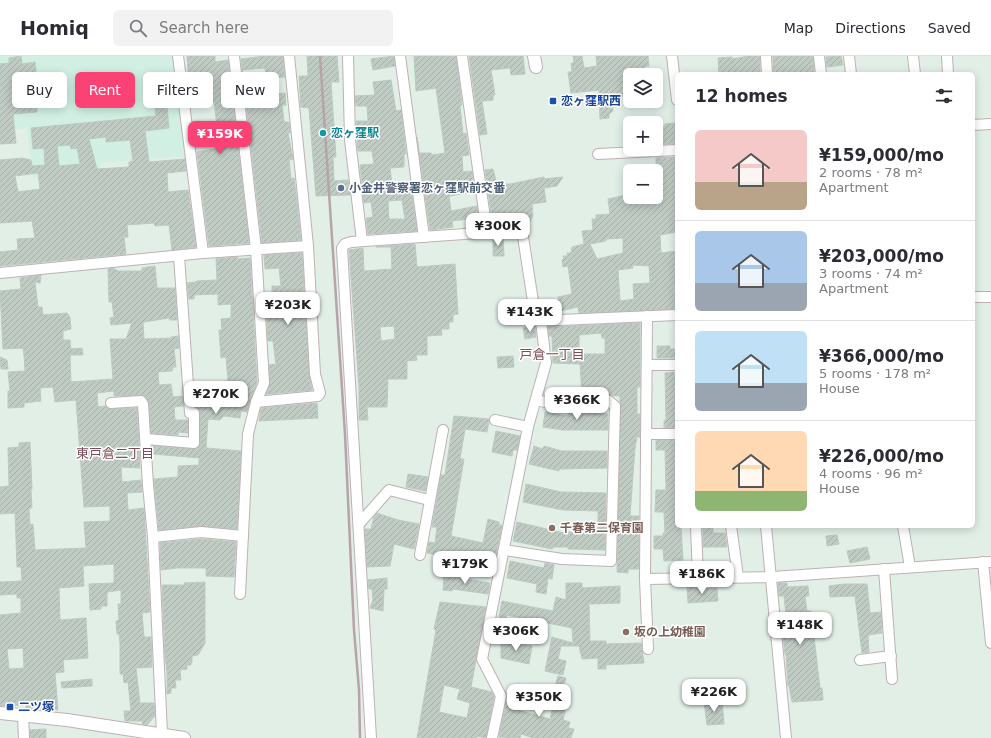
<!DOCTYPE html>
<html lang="en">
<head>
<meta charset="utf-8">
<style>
	:root { --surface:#fff; --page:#f2f2f3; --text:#2b2b33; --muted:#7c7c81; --line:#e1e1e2; --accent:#fa4275 }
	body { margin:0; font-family:"DejaVu Sans","Noto Sans JP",sans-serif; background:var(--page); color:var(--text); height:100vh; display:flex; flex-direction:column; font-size:15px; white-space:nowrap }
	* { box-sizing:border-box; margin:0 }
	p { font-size:13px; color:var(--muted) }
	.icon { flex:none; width:22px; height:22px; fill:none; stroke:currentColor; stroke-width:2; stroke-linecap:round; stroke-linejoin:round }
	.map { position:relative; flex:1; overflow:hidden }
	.side { position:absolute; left:675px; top:16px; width:300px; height:456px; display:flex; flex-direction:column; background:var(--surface); border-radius:6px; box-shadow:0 2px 10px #0003 }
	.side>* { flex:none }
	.banner { position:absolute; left:12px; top:16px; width:380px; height:36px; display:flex; gap:8px }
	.fabs { position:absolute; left:623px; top:12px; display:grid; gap:8px }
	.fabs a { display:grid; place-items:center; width:40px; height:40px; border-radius:6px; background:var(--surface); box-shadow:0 2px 10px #0003; font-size:20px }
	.price { position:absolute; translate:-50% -34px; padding:0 9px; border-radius:8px; background:#fff; color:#222; font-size:13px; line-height:26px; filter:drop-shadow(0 1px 2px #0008) }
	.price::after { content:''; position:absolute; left:50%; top:24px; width:12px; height:9px; margin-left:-6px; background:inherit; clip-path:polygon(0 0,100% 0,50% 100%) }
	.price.active { background:var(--accent); color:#fff }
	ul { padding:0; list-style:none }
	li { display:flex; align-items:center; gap:12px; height:100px; padding:0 20px }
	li+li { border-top:1px solid var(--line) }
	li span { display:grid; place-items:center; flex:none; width:112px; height:80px; border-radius:6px; color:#555 }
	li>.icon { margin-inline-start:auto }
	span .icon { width:48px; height:48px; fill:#fffc; stroke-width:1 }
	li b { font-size:17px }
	h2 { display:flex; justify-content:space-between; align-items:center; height:48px; padding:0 20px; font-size:17px }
	.pill { padding:0 14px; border-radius:6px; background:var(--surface); box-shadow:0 2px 10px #0003; font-size:14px; line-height:36px }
	.pill.active { background:var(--accent); color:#fff }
	header { display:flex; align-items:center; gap:24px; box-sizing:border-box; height:56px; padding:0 20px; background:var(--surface); border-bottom:1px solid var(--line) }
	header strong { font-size:19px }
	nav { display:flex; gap:22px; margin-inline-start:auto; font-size:14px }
	.search { width:280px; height:36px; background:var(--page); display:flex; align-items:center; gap:10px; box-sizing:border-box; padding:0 14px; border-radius:6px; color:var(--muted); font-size:15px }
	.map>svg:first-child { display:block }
	.education { fill:#d1f0e3 }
	.building { fill:url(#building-hatch); stroke:#bacbc3; fill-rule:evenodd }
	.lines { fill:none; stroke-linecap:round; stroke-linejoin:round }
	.minor-casing { stroke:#beb1b4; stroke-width:12 }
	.tertiary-casing { stroke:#beb1b4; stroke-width:14 }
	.minor { stroke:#fff; stroke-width:10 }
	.tertiary { stroke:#fff; stroke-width:12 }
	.rail { stroke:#b7a3a8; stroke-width:2.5 }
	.transit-dot { fill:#1a4fb4; stroke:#fff; stroke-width:1.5 }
	.culture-dot { fill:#0f9aa8; stroke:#fff; stroke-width:1.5 }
	.service-dot { fill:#5c6f8a; stroke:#fff; stroke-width:1.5 }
	.education-dot { fill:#8d6e63; stroke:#fff; stroke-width:1.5 }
	.labels { text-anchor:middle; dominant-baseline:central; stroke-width:3; stroke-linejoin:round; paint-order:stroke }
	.transit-label { font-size:12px; font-weight:bold; fill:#164399; stroke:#fff; text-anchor:start }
	.culture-label { font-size:12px; font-weight:bold; fill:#0d838f; stroke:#fff; text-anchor:start }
	.service-label { font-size:12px; font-weight:bold; fill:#4e5e75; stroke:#fff; text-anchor:start }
	.education-label { font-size:12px; font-weight:bold; fill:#785e54; stroke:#fff; text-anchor:start }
	.neighbourhood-label { font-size:13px; fill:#7f4d5a; stroke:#fff }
</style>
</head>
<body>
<header>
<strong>Homiq</strong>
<div class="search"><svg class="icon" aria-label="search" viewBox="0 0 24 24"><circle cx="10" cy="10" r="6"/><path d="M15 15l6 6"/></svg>Search here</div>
<nav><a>Map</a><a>Directions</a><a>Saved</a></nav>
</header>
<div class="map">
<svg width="991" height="682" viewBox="0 0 991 682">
	<defs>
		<pattern id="building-hatch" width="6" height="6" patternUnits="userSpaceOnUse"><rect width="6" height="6" fill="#c0cbc4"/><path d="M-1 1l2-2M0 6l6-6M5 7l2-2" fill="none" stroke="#a5afa9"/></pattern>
	</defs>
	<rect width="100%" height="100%" fill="#e1efe7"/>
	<polygon class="education" points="0,0 172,0 187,100 101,107 101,116 33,121 27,72 0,75"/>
	<g class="building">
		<polygon points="21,0 22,8 35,6 40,50 37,50 37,56 13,58 16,87 0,88 0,8 9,7 9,2"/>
		<polygon points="187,0 215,0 215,6 228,4 249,187 209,190 197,96 220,92 214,46 195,47 194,32 189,32"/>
		<path d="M265 0H283L285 21 274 22 275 38 285 37 286 49H282L284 66H289L290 77H288L293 103 289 104 291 123 294 122 296 138 301 184 262 187 241 3ZM265 12 267 27 244 29 242 14Z"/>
		<polygon points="307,0 337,0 339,26 331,26 336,101 333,101 334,125 348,124 350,139 316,140 309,52 301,51 299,20 308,20"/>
		<polygon points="394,0 395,10 373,14 371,3"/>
		<polygon points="414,0 456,0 462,49 460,50 463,78 466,77 469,99 462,100 463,116 472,115 475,136 449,140 451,155 477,150 480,170 470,171 468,163 452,165 453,171 430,174 417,81 419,97 431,97 432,99 445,97 436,32 416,35"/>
		<polygon points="469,0 523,0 525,18 511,19 510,12 491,14 495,39 493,39 493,44 482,45 487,78 480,79"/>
		<polygon points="573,0 582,0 584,12 597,10 596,0 648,0 649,10 645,10 645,15 627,17 629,36 626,36 626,40 612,42 613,55 609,58 609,62 600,63 599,34 571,37 568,16 572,16 571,7 574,7"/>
		<polygon points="749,0 760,0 760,18 719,18 718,2 732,1 732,3"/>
		<polygon points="773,0 813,0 814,18 773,18"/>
		<polygon points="841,0 843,9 827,11 826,1"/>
		<path d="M391 24 396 55 401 54 406 98H404V111L390 112 392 128 410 126 417 175 368 178 366 162 373 161 371 146 364 147 360 109 374 108 372 95H358L356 65H368L367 50H356L355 40 375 39 373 26ZM402 144 405 163H389L388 145Z"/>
		<path d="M167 51 169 72 145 75 149 106 185 103 186 115 167 117 168 136 188 134 196 191 172 194 169 169 155 170 154 167 127 169 128 181H124L126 198 0 210V196L18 194 17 183 35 182 32 165 0 167V104L22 102 31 104 32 110 45 109 44 92 33 93 31 72 156 60 155 52ZM106 81V86L130 84 133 105 129 106V111L97 113 89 83ZM70 89 71 93 77 92 80 108 59 110 57 90ZM38 117 40 133 18 136 15 120Z"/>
		<polygon points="676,67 677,88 661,88 660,80 664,80 663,71 665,70 665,68"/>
		<path d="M677 101V176L660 179 661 197 677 195V231H674L677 253 579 257 578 251 560 255 558 241 572 238 568 210 563 211 562 204 564 203 563 200H568L567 197H571L572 191 584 188 582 175 593 174 592 163H596V159L610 158 608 143 630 138V141H656V102ZM623 182V197L597 203 590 188 606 185V183ZM632 209 649 210 650 227 633 228 634 243 620 245 618 214 633 212Z"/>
		<polygon points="493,113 497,128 510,128 544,121 544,123 563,121 557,130 544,132 546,146 532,148 533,160 528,169 522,168 493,170 485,114"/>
		<polygon points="503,182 504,200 493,200 493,183"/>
		<path d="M415 188 417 211 455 208 458 258 453 259V266H449V273H441L442 279 427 280V299H416L417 304 407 305V323H388L387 351H367L368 364H359V331L349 194 363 192 364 215 392 213 391 191H376ZM394 270 395 283 381 285 380 271Z"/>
		<polygon points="302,197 309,318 312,334 266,338 270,327 269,309 276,308 273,285 268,285 266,243 272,243 272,230 281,230 279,212 265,213 264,199"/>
		<polygon points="237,201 237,203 250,202 257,326 247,356 241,355 240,362 224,360 220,364 208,363 206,392 241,395 237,473 200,470 159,474 154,423 178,421 178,410 199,409 199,402 153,398 152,390 197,393 200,387 200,357 196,351 195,338 225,341 225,325 228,325 226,301 221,302 219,274 222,274 221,263 231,262 231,248 218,249 218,238 194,239 194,243 189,243 187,227 196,226 196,225 217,224 216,203"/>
		<path d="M155 210 157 232H175L177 264H170L169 262 144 266 143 268 144 283 172 282 171 281 178 280 179 292 174 293 176 311H173L172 315 158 316 159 329 171 328 173 341 182 340 183 350 174 351 175 364H188V377L178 376V379L151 377 149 347 144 339 114 340V335L97 337 98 351 105 350 111 353 137 352 140 412 121 411 122 426 141 424 142 436 127 437 128 454 144 452 150 556 142 557 144 581H151L152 611 136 612 140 647H154L155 660 147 669 142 668 143 665H125L124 655H131L128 626 124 627 123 618H120V587L119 578H117L116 565 119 564 118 548H121V534L107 536V550H101V553L90 554 89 528 114 527V508L83 510 84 530 59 532 60 564 86 562 88 602 63 604 64 616 55 617 58 654 26 652V649L0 650V559L21 557V542H17V538L0 539V526L22 525 21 511H17L15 457 0 458V431L9 430 8 392 19 391V387L30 386 32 433H31L32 452H29L30 469 33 468 35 494 86 492 84 466 110 465V450L84 451 76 344 55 346 53 331 40 332 41 345 24 347V351L8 352V335H10L8 316 25 315 24 299 23 292 3 293 0 235 21 233 20 222 41 219 40 227 35 226 38 251H42L43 259 67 257 70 261 71 273 63 275V284H70L71 293 82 292 83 299H71L70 302 71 326 113 323 110 283H126L132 267 111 269 110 262 114 261 112 246H109L108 213 113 212 118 215H142V212ZM23 592 24 612 9 613 7 593Z"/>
		<path d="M640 267V331H637V358H640V381H637L635 392 630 460H639V513H628V517L617 516 620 340 582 339 580 308 553 307 552 280H549L548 271ZM601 277 602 282H605V298H579V279Z"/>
		<polygon points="535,271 536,281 525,283 523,272"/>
		<polygon points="657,290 670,290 670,293 677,293 677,302 657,302"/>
		<polygon points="513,300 514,311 498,312 497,301"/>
		<polygon points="0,301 7,304 8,313 1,313"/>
		<polygon points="677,316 677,372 664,372 664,365 666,364 665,317"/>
		<polygon points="317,347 318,362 259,365 261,352"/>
		<polygon points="545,356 568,360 568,356 608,358 608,374 563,374 543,371"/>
		<polygon points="454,360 489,363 489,365 487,376 465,373 460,403 464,403 451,480 483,487 488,463 499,466 499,469 502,469 494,510 427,497 429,486 435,487 437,471 432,471 441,419 445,419"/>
		<polygon points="496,375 520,380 517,394 513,394 512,400 492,396"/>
		<polygon points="656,384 677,384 677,470 681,470 683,504 664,505 663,493 654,493 654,480 663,480 663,477 665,477 664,456 655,456 656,434 666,434 665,394 656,394"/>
		<polygon points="534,390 543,393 544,390 562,395 607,395 607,412 559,413 559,415 529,408"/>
		<polygon points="408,418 428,421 425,435 406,431"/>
		<polygon points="526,428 561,436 606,437 605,494 568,493 568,491 553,491 552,493 513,485 517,466 568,478 568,476 598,476 598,455 563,454 523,446"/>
		<polygon points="377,457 398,464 419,468 414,493 394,488 390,510 367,511 365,473 371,473 374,461"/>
		<polygon points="703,470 713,470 713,477 725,477 727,491 703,491"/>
		<polygon points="837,479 839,488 827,490 826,480"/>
		<polygon points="201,483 236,486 234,521 206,520 206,512 177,512 161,514 160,487"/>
		<polygon points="867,491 870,503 850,507 847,495"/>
		<polygon points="510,505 544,512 545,507 554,509 552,523 548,522 546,538 536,536 537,528 507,522"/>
		<polygon points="444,519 490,527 488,538 453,533 452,535 443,534"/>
		<polygon points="387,522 387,533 384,533 383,555 370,552 373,544 372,533 369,533 368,524"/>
		<polygon points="205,526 205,587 198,599 192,600 192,606 191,606 191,609 187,609 187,613 180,614 181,624 175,624 176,632 171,632 171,637 167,638 167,616 165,600 162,529 185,529 184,527"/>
		<polygon points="566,527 582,527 582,532 620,530 620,547 589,548 590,585 606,585 606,588 641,587 644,607 606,609 606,613 598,613 598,602 582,603 579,590 561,590 558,603 566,605 563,619 545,615 552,581 573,587 572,572 507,559 506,562 499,561 502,545 553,555 556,541 566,544"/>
		<polygon points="778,527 787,527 787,531 808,530 809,540 805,540 807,555 811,555 820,632 822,632 823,644 792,646 789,630 788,630 786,598 785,598 782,572 784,571 783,560 786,559 784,540 779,540"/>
		<polygon points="844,528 867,528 870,557 881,556 882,577 868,579 869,596 862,597 855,540 830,541 829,530"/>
		<polygon points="698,530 698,533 717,532 718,545 688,547 687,531"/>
		<path d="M440 546 486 551 471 631 492 636 494 641 486 682 477 680V682H417L436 574 434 573ZM444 629 460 633 457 643 470 647 467 662 439 656Z"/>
		<polygon points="505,585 532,590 529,608 501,602 501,588 504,589"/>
		<polygon points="558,620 566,622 561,640 568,642 563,664 570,666 568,672 574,673 571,682 533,682 521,678 520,682 499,681 506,646 511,647 510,652 550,663 553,650 542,646 542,644 538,643 541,634 553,637"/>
		<polygon points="92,623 92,630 62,632 61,626"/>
		<polygon points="722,644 724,668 707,669 704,646"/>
		<polygon points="46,673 46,682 30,682 30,674"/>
	</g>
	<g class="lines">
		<defs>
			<g id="minor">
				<polyline points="178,0 203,197"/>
				<polyline points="234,0 256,193 264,327 256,346 248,378 240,538"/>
				<polyline points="348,0 350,84 362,185"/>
				<polyline points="400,0 424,181"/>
				<polyline points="462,0 487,176"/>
				<polyline points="672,0 677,44"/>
				<polyline points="766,0 767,18"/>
				<polyline points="819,0 821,18"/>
				<polyline points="849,0 851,18"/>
				<polyline points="913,0 915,18"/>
				<polyline points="947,0 948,18"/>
				<polyline points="973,69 991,68"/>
				<polyline points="598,98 677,94"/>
				<polyline points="0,217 203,197 308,190"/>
				<polyline points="973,241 991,241"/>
				<polyline points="647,260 645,523 772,521 991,506"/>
				<polyline points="647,309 677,309"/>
				<polyline points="256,346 318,340 320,337 315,318 308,190 289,0"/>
				<polyline points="111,347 141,345 143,348 148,429 153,481 162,678"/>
				<polyline points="495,364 528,371"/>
				<polyline points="646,378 677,378"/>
				<polyline points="146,383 194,387 194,357 190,357 179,200"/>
				<polyline points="359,468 389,434 429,444"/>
				<polyline points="696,470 698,522"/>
				<polyline points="731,470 738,521"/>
				<polyline points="766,470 786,682"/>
				<polyline points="903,470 910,511"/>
				<polyline points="153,481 201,476 243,480"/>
				<polyline points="505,494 562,503 611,505 615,350 609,345 590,345 558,349 536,344"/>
				<polyline points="420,499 443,374"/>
				<polyline points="983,506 991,587"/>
				<polyline points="884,513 892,623"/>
				<polyline points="645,523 648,593"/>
				<polyline points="860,604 891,600"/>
				<polyline points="23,659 24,682"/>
				<polyline points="371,682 342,192 345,188 351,186 522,174 536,265 677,259"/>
				<polyline points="492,682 501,640 482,603 528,371 546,307 541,265"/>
			</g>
			<g id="tertiary">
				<polyline points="534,0 536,11"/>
				<polyline points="0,657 67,664 184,682"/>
			</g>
		</defs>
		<use href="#minor" class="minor-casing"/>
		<use href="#tertiary" class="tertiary-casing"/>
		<use href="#minor" class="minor"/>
		<use href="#tertiary" class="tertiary"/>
		<polyline class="rail" points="320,0 345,378 354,574 359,634 360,682"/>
	</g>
	<g class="transit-dot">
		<rect x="549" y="41" width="8" height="8" rx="2"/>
		<rect x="6" y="647" width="8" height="8" rx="2"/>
	</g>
	<circle class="culture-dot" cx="323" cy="77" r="4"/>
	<circle class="service-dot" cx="341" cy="132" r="4"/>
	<g class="education-dot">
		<circle cx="552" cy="472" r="4"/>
		<circle cx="626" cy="576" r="4"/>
	</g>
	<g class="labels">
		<g class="transit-label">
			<text x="561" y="45">恋ヶ窪駅西</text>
			<text x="18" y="651">二ツ塚</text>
		</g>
		<g class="culture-label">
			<text x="331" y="77">恋ヶ窪駅</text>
		</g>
		<g class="service-label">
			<text x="349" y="132">小金井警察署恋ヶ窪駅前交番</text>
		</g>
		<g class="education-label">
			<text x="560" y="472">千春第二保育園</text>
			<text x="634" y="576">坂の上幼稚園</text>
		</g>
		<g class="neighbourhood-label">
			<text x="552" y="298">戸倉一丁目</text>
			<text x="115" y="397">東戸倉二丁目</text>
		</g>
	</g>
</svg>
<div class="fabs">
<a><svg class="icon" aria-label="layers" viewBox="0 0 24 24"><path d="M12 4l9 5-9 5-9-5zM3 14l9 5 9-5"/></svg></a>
<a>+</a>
<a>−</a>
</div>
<b class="price active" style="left:220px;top:99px">¥159K</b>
<b class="price" style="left:498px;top:191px">¥300K</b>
<b class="price" style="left:288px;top:270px">¥203K</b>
<b class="price" style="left:530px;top:277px">¥143K</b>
<b class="price" style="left:216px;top:359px">¥270K</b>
<b class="price" style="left:577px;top:365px">¥366K</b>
<b class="price" style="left:465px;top:529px">¥179K</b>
<b class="price" style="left:702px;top:539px">¥186K</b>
<b class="price" style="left:800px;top:590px">¥148K</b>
<b class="price" style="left:516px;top:596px">¥306K</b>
<b class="price" style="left:714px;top:657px">¥226K</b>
<b class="price" style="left:539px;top:662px">¥350K</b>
<div class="banner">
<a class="pill">Buy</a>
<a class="pill active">Rent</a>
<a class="pill">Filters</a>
<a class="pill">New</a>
</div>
<section class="side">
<h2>12 homes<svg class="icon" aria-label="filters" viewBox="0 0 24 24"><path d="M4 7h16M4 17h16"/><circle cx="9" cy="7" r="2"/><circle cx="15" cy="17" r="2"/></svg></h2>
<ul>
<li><span style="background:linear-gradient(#f6c9c9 65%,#b9a48a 0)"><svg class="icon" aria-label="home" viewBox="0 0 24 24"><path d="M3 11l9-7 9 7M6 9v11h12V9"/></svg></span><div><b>¥159,000/mo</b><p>2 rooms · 78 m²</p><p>Apartment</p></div></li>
<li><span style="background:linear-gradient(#a9c7e8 65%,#9aa5b1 0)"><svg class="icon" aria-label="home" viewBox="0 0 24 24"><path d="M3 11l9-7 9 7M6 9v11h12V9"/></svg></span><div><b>¥203,000/mo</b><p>3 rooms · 74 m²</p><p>Apartment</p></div></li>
<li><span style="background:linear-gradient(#bfe0f5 65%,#9aa5b1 0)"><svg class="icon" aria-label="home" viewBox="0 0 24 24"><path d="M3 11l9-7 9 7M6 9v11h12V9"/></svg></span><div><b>¥366,000/mo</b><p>5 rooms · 178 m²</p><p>House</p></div></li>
<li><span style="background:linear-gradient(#ffd9b3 75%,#8fb573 0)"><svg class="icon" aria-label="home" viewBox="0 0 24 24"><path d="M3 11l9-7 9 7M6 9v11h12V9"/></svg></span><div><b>¥226,000/mo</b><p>4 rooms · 96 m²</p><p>House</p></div></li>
</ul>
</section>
</div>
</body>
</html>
